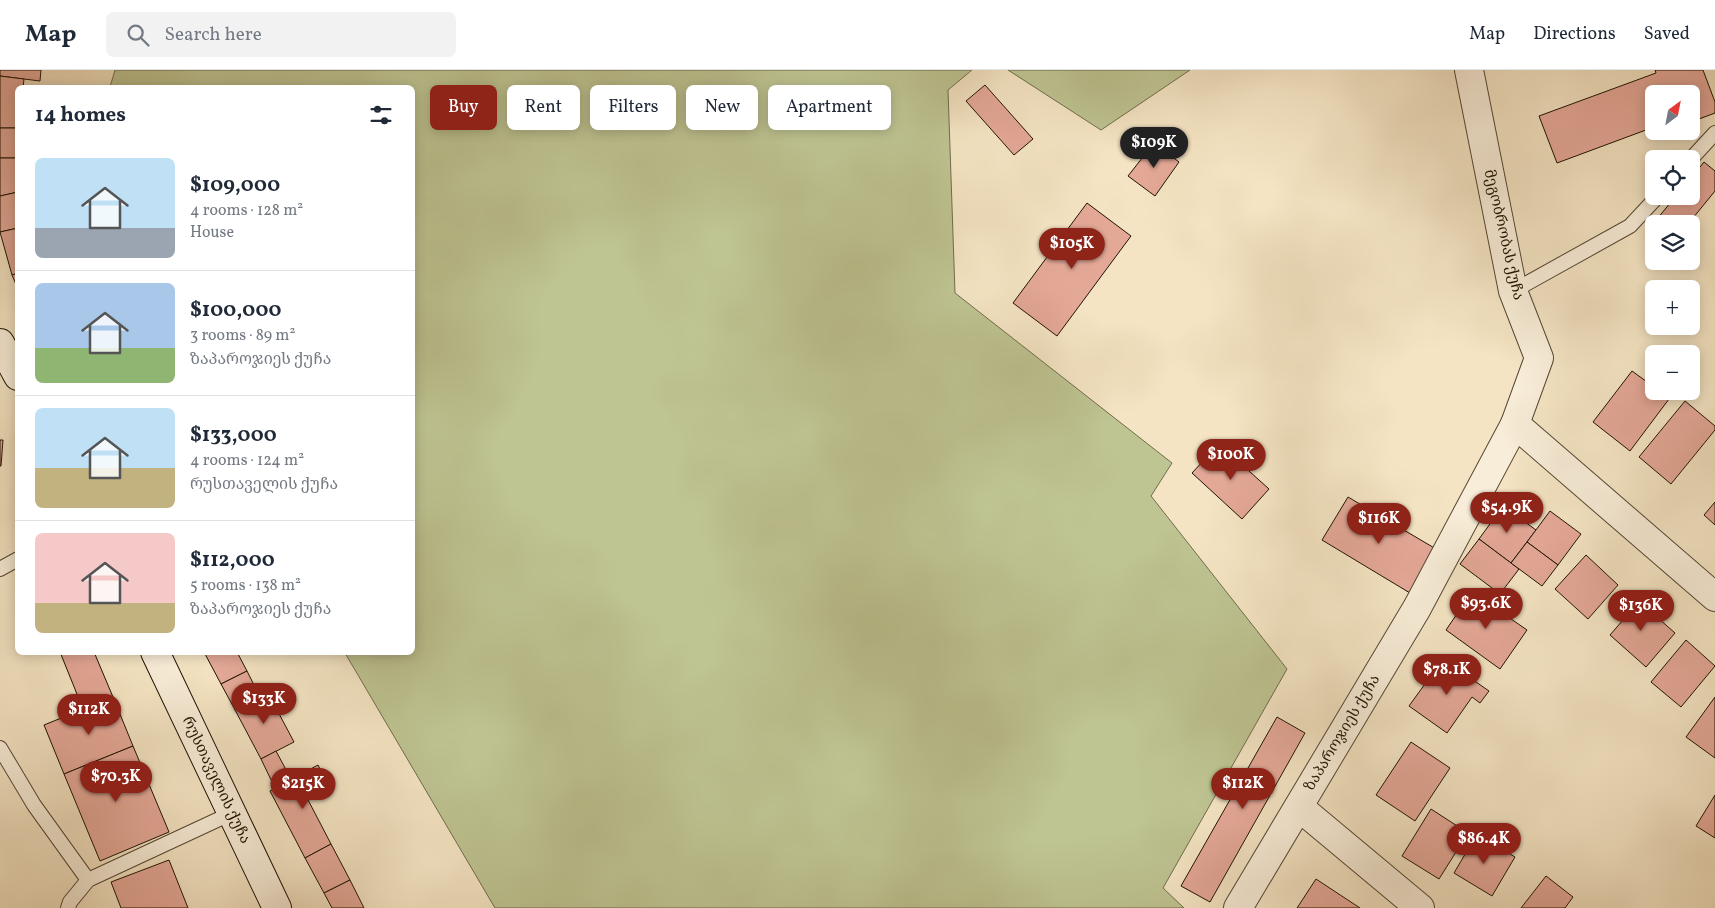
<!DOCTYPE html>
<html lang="en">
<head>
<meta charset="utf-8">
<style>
	:root { --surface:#fff; --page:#f2f2f3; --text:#1f2937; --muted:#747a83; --line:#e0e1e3; --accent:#8f2418 }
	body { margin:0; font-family:Vollkorn,"Noto Serif Georgian",serif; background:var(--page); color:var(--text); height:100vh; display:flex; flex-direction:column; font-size:19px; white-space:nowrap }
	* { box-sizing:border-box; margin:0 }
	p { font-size:16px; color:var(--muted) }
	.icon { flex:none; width:28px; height:28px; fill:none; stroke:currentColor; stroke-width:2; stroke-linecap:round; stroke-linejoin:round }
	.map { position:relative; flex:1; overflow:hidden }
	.side { position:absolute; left:15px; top:15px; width:400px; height:570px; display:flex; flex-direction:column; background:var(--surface); border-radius:8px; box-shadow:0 2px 12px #0003 }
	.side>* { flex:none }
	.banner { position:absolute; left:430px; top:15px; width:475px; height:45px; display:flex; gap:10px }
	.needle { width:32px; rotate:32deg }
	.buttons { position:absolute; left:1645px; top:15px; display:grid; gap:10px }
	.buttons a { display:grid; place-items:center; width:55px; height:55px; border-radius:8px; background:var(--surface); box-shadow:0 2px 12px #0003; font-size:25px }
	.price { position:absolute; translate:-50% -42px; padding:0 11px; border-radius:18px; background:var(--accent); color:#fff; font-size:16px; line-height:32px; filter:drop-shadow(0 1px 2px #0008) }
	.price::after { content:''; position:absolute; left:50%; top:30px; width:15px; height:11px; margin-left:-8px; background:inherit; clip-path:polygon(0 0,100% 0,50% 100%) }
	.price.on { background:#222; color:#fff }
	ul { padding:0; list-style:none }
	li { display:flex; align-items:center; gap:15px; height:125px; padding:0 20px }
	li+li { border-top:1px solid var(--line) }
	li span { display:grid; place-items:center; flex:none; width:140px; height:100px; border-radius:8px; color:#555 }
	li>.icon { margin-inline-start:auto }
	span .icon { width:60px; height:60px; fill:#fffc; stroke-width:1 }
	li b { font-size:21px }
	h2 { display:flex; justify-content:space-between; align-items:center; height:60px; padding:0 20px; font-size:21px }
	.tag { padding:0 18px; border-radius:8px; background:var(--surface); box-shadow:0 2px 12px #0003; font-size:18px; line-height:45px }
	.tag.on { background:var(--accent); color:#fff }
	header { display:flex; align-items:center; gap:30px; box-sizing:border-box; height:70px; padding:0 25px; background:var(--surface); border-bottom:1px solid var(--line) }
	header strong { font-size:24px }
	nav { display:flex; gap:28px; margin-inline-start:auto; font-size:18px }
	.search { width:350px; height:45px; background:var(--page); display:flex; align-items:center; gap:12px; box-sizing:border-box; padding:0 18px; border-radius:8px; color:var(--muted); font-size:19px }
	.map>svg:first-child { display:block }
	.green { fill:#bec492; stroke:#6f6c4c }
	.building { fill:#e4a897; stroke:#201305 }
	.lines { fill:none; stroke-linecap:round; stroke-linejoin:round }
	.lane-casing { stroke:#554734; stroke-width:16 }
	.street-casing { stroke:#554734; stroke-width:30 }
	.secondary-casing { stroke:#201305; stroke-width:30 }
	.lane { stroke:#f8edd8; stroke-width:14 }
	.street { stroke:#f8edd8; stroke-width:28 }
	.secondary { stroke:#f8edd8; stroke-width:28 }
	.labels { text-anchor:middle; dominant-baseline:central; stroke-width:4; stroke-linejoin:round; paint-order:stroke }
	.street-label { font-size:15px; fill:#201305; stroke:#f8edd8 }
</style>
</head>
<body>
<header>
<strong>Map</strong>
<div class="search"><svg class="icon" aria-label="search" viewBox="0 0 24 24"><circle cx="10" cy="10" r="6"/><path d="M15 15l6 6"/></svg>Search here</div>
<nav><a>Map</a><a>Directions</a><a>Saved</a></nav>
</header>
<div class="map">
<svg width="1715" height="838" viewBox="0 0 1715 838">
	<rect width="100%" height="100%" fill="#f4e4c3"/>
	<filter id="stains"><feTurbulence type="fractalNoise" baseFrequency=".004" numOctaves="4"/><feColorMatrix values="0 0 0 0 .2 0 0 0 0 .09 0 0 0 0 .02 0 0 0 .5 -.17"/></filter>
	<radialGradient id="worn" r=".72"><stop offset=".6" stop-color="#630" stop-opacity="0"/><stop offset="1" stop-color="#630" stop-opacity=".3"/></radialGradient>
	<g class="green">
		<polygon points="115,0 972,0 948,20 955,223 1172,393 1151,426 1287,599 1163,818 1184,838 495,838 345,583 412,582 412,18 110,17"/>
		<polygon points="1008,0 1190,0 1101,60"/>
	</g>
	<g class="building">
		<polygon points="0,0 41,0 40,11 0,6"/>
		<polygon points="1655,0 1703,0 1715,32 1715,43 1691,52 1691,24 1654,24 1654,57 1557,93 1539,46 1656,3"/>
		<polygon points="0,6 24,9 23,18 18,18 18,58 0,58"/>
		<polygon points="985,15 1033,69 1014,85 966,31"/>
		<rect x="0" y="58" width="18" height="30"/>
		<polygon points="1154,73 1179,92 1155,126 1128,106"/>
		<polygon points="0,88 18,88 18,122 0,126"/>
		<polygon points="1704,92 1715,101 1715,121 1688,154 1654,154 1654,167 1647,161 1676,126 1691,126 1691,108"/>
		<polygon points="18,122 18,158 0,162 0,126"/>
		<polygon points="1087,133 1131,166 1057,266 1013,233"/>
		<polygon points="18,158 18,203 12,205 0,162"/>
		<polygon points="18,203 18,219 12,205"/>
		<polygon points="1632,301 1654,317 1654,321 1659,321 1669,329 1630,381 1593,352"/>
		<polygon points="1685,331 1715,356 1715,360 1671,414 1639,387"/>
		<polygon points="0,370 3,370 1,396 0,396"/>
		<polygon points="1219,374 1269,419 1242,449 1192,403"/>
		<polygon points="1348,427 1436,479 1410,523 1322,470"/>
		<polygon points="1715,432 1715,455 1704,445"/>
		<polygon points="1503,436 1536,460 1511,493 1479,469"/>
		<polygon points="1550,441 1581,464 1558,495 1527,472"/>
		<polygon points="1479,469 1519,499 1500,524 1460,494"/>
		<polygon points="1527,472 1558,495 1542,516 1511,493"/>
		<polygon points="1586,485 1618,515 1588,549 1555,519"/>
		<polygon points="1472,522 1527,560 1500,599 1446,560"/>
		<polygon points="1633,526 1675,563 1646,597 1610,565 1623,550 1617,544"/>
		<polygon points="1686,570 1715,596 1681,637 1651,612"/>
		<polygon points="60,582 94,582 113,627 83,639"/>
		<polygon points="204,582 237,582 247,601 221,614"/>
		<polygon points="1443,589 1489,621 1480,633 1472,627 1447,663 1409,636"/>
		<polygon points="247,601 259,625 234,638 221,614"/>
		<polygon points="267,621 294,672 261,689 234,638"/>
		<polygon points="113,627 133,676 64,704 44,655"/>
		<polygon points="1715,627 1715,688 1686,667"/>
		<polygon points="1277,647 1305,663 1210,832 1181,816"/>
		<polygon points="1411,672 1450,698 1415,751 1376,725"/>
		<polygon points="133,676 169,762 100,791 64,704"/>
		<polygon points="276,681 291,709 275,718 261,689"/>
		<polygon points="318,695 328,715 306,726 331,774 305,788 270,721"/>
		<polygon points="1715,725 1715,768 1696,756"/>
		<polygon points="1431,739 1468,763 1439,809 1402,786"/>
		<polygon points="1477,764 1515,787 1492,826 1454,803"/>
		<polygon points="331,774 350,810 324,823 305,788"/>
		<polygon points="169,790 188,838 121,838 111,812"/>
		<polygon points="1546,806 1573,827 1565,838 1521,838"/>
		<polygon points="1316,809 1360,838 1297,838"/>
		<polygon points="350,810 364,838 332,838 324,823"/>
	</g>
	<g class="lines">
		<defs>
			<g id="lane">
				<polyline points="1691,89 1715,63"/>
				<polyline points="1513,221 1630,156 1658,126"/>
				<polyline points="0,499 18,489"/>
				<polyline points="0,678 34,735 88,810"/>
				<polyline points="68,838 70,832 88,810 230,744"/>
			</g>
			<g id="street">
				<polyline points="1515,354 1715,527"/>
				<polyline points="1299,737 1420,838"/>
				<path id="s1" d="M1238 838 1417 538 1515 354 1539 288 1513 221 1469 0"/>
			</g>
			<g id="secondary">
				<polyline points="0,273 18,306"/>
				<path id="s2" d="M155 582 277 838"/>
			</g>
		</defs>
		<use href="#lane" class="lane-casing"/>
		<use href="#street" class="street-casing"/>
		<use href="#secondary" class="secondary-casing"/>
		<use href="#lane" class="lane"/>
		<use href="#street" class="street"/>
		<use href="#secondary" class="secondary"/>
	</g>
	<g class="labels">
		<g class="street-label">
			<text transform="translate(1503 165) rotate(77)">მეგობრობას ქუჩა</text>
			<text stroke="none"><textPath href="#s1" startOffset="204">ზაპაროჯიეს ქუჩა</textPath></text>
			<text stroke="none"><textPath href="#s2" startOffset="142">რუსთაველის ქუჩა</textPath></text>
		</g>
	</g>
	<rect width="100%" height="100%" filter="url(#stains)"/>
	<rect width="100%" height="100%" fill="url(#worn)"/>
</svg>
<div class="buttons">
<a><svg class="needle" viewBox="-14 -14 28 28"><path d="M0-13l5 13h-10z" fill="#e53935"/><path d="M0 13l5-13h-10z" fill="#747a83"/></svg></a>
<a><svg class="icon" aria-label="locate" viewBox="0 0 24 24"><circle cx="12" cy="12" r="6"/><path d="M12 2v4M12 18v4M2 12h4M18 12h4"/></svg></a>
<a><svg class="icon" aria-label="layers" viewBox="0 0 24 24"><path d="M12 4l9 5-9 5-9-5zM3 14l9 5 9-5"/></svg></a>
<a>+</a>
<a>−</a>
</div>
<b class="price on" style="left:1154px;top:99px">$109K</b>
<b class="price" style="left:1072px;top:200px">$105K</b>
<b class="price" style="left:1231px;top:411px">$100K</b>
<b class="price" style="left:1507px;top:464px">$54.9K</b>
<b class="price" style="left:1379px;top:475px">$116K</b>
<b class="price" style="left:1486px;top:560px">$93.6K</b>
<b class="price" style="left:1641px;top:562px">$136K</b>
<b class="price" style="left:1447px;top:626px">$78.1K</b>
<b class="price" style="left:264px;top:655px">$133K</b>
<b class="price" style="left:89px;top:666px">$112K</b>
<b class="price" style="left:116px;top:733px">$70.3K</b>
<b class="price" style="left:303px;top:740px">$215K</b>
<b class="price" style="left:1243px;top:740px">$112K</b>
<b class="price" style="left:1484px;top:795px">$86.4K</b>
<div class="banner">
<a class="tag on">Buy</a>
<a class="tag">Rent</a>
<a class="tag">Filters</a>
<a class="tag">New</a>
<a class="tag">Apartment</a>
</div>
<section class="side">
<h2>14 homes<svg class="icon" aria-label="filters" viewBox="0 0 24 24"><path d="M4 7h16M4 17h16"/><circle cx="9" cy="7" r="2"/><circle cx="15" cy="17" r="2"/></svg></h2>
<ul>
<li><span style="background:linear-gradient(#bfe0f5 70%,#9aa5b1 0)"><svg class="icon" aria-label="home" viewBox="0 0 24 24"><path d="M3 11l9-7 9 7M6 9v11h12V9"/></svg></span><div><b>$109,000</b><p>4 rooms · 128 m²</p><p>House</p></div></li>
<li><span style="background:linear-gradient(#a9c7e8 65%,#8fb573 0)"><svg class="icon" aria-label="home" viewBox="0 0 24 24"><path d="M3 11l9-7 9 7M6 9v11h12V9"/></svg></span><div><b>$100,000</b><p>3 rooms · 89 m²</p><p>ზაპაროჯიეს ქუჩა</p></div></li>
<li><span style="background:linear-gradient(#bfe0f5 60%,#c2b280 0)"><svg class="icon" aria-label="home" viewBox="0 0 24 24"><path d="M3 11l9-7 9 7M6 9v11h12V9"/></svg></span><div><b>$133,000</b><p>4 rooms · 124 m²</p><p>რუსთაველის ქუჩა</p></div></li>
<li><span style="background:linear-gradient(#f6c9c9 70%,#c2b280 0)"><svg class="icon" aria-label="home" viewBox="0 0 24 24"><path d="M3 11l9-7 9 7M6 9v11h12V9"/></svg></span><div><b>$112,000</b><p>5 rooms · 138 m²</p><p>ზაპაროჯიეს ქუჩა</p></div></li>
</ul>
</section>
</div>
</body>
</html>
